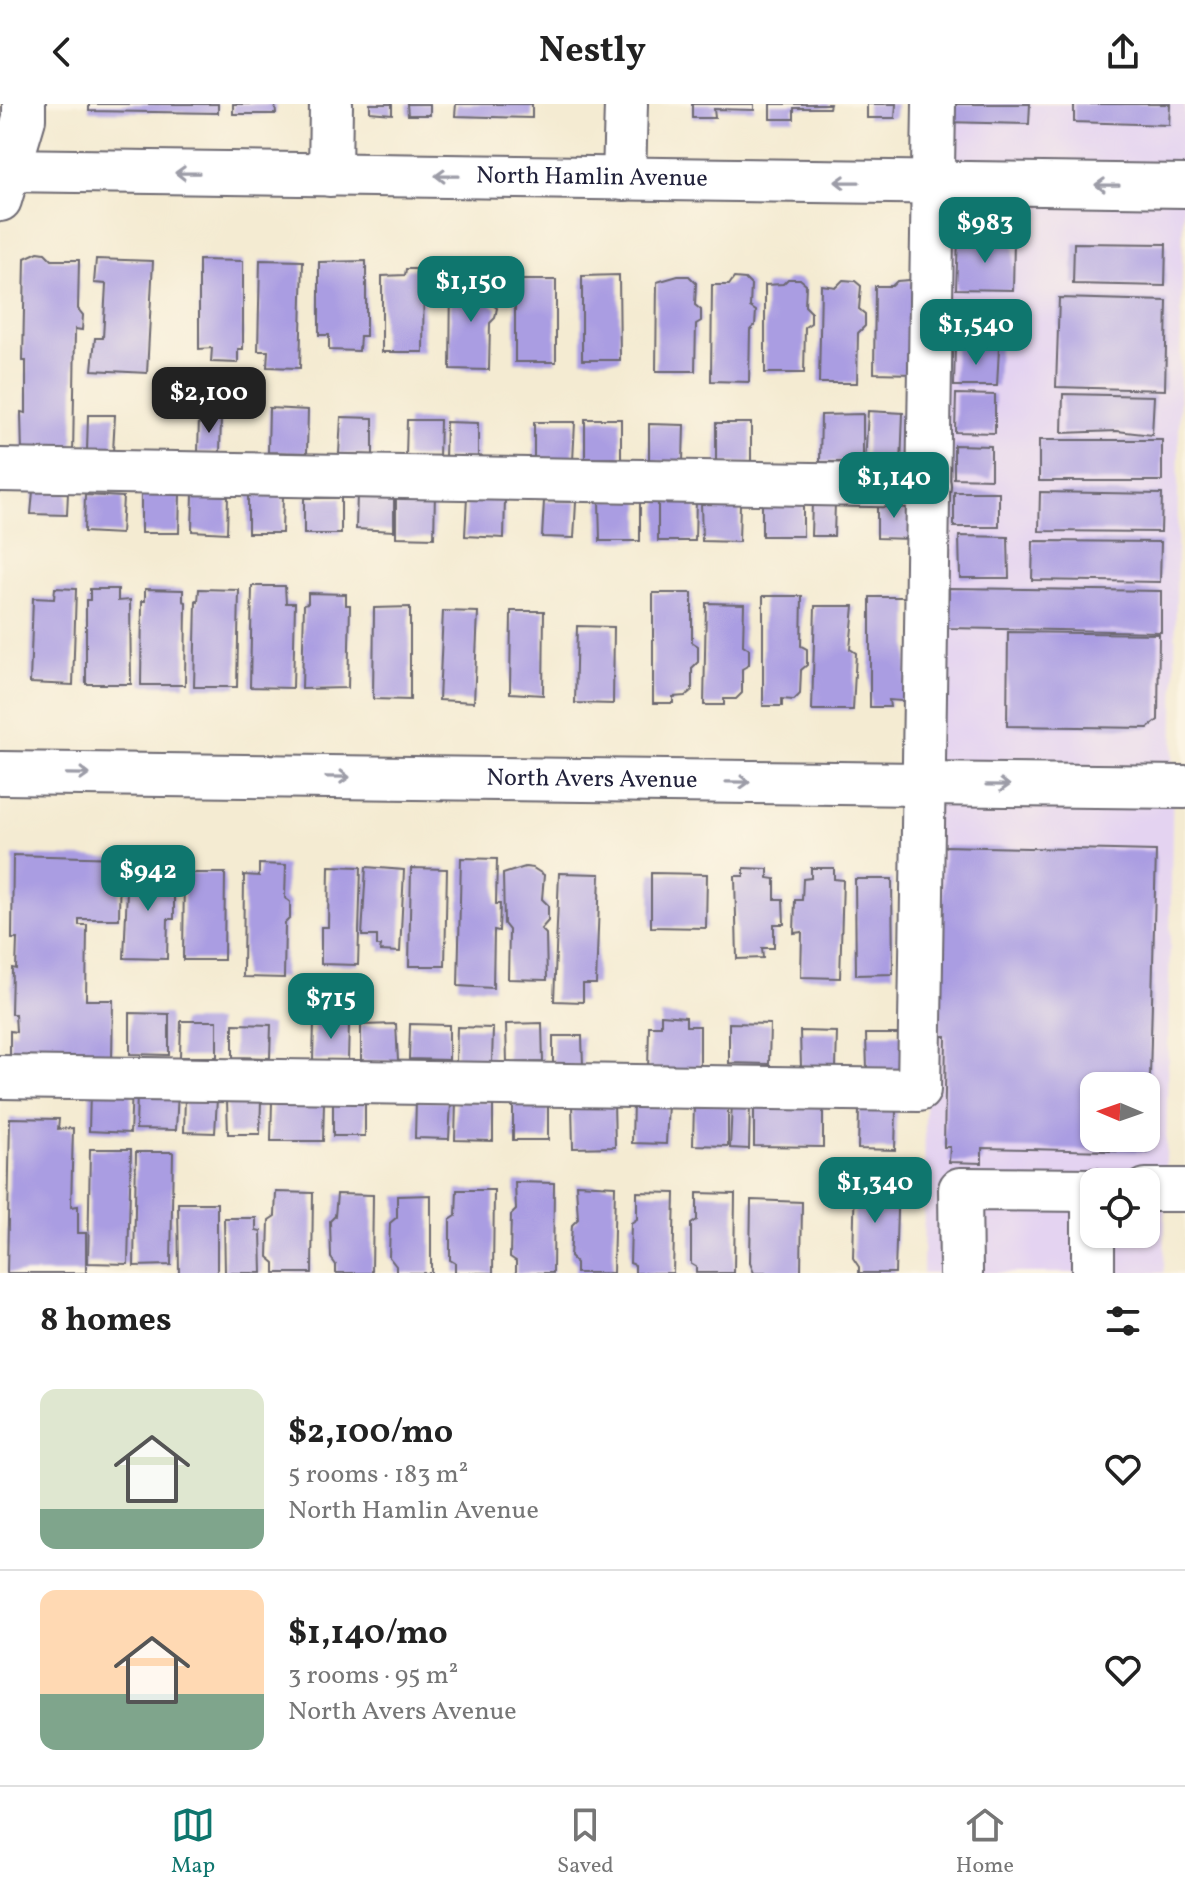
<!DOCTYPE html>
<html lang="en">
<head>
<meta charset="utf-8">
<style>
	:root { --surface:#fff; --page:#f2f2f2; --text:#222; --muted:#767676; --line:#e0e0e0; --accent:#0f766e }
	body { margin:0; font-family:Vollkorn,serif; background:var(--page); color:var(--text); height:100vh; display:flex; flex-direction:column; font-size:30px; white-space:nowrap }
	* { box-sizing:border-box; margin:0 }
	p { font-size:26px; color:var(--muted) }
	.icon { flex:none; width:44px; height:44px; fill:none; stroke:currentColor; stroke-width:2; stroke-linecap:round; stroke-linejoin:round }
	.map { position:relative; height:1169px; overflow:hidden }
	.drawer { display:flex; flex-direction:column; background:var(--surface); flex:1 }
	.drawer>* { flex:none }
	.needle { width:52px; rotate:272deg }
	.buttons { position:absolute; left:1080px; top:968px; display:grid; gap:16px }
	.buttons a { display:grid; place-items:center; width:80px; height:80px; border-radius:16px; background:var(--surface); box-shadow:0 2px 6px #0004; font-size:40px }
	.price { position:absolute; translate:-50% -68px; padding:0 18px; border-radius:16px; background:var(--accent); color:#fff; font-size:26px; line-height:52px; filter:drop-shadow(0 2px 4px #0008) }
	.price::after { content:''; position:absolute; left:50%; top:48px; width:24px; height:18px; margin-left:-12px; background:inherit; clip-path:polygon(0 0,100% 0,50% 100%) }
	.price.active { background:#222; color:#fff }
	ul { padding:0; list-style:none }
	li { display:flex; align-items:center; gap:24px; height:200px; padding:0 40px }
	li+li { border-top:2px solid var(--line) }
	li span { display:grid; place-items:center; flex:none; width:224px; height:160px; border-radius:16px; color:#555 }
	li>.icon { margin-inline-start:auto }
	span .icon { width:96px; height:96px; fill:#fffc; stroke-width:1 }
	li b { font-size:34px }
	h2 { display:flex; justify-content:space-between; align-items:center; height:96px; padding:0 40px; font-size:34px }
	header { display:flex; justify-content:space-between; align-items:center; height:104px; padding:0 40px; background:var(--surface); font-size:36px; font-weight:700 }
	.dock { display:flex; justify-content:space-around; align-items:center; height:112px; border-top:2px solid var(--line); background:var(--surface); font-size:22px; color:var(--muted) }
	.dock a { display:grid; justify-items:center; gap:4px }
	.dock .active { color:var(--accent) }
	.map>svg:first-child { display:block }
	.built { fill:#e4d3f1; fill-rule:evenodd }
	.building { fill:#aa9de2; fill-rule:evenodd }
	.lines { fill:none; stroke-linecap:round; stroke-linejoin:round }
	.minor-casing { stroke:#6c6870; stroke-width:46 }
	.minor { stroke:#fff; stroke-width:42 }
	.oneway { stroke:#9c9ca7 }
	.labels { text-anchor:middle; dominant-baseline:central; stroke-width:8; stroke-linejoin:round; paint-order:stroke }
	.street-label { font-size:24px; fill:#22223b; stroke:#fcf5e5 }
</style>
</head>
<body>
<header><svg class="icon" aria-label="back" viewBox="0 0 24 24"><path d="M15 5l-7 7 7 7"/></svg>Nestly<svg class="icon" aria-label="share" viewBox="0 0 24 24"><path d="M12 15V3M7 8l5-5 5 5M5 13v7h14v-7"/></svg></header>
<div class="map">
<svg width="1185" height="1169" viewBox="0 0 1185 1169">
	<rect width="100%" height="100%" fill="#fcf5e5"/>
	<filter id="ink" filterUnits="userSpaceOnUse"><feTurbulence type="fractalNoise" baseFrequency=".0125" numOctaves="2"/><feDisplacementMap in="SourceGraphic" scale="16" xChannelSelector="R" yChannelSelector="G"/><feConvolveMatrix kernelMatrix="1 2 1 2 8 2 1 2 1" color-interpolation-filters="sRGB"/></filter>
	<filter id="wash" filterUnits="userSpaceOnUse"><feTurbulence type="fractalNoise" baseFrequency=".006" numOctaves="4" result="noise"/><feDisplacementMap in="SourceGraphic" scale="32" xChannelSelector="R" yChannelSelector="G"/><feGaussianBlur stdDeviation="1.8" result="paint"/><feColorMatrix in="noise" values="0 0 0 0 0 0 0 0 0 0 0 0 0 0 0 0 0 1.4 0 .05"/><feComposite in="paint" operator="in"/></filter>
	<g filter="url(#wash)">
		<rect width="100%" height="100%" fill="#f4ebd2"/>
		<path class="built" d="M938 0H1185L1164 1169H923ZM1094 982H1146V1034H1094ZM1094 1078H1146V1130H1094Z"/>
		<g id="blocks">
			<g class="building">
				<polygon points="89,0 218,0 218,9 89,7"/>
				<polygon points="233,0 275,0 276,10 233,10"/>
				<polygon points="370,0 392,0 392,10 370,8"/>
				<polygon points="407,0 430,0 430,11 408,11"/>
				<polygon points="456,0 532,0 532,14 455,12"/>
				<polygon points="692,0 754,0 754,6 714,5 715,14 692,14"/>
				<polygon points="770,0 830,0 829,4 794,4 794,15 770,15"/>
				<polygon points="867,0 896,0 895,14 867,14"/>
				<polygon points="946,0 1030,0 1029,20 946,18"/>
				<polygon points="1074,0 1170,0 1169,21 1074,18"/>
				<polygon points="958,135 1014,136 1013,186 956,185"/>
				<polygon points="1074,139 1166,140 1165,182 1073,180"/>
				<polygon points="38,148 45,149 52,156 79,156 78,205 83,211 82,226 75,225 73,353 22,351 21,308 26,309 26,257 23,257 25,154"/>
				<polygon points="96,155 153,157 147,269 92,266 95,234 103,234 106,180 94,179"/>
				<polygon points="199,156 243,157 243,245 238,245 238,259 211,258 212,244 199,245"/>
				<polygon points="260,156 303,157 300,264 267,263 268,247 258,247"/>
				<polygon points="366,157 366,232 360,232 359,247 329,246 329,231 319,231 319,158"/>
				<polygon points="406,165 424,165 423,248 382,248 382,172 405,171"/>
				<polygon points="485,170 491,177 490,199 497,204 495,214 490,219 489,266 450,265 451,177 469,178 473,171"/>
				<polygon points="619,171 620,256 582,256 582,172"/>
				<polygon points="678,172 689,172 696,179 695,201 701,206 701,217 696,220 695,267 656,267 657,178"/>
				<polygon points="734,174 745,175 751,181 750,203 756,207 755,221 750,226 749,278 711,277 712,181 729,181"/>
				<polygon points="788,175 800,175 806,180 805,202 811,208 811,219 805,223 804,269 765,269 765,181 783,180"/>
				<rect x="515" y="176" width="41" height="82"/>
				<polygon points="843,176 855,177 861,182 859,205 865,210 865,222 858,229 857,279 819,279 821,181 836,183"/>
				<polygon points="909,176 916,182 914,270 874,269 875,182 892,182 897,177"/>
				<polygon points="1059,194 1167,197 1165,286 1056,283"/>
				<polygon points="955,243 999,244 997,282 954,282"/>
				<polygon points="956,290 995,291 995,329 955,328"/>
				<polygon points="1063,290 1154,292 1152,331 1117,327 1062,329"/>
				<polygon points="269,304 308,306 307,349 268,348"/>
				<polygon points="868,307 903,309 901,361 865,360"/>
				<polygon points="863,310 863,358 820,358 821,311"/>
				<polygon points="88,311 115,311 113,348 87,348"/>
				<polygon points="199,313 221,314 220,348 198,348"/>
				<polygon points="341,313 373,314 373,351 339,350"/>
				<polygon points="585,315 621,315 621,354 585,355"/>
				<polygon points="407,316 440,316 439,354 406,353"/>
				<polygon points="446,318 478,319 478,354 445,354"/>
				<polygon points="534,318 575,318 573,357 534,356"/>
				<rect x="716" y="319" width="35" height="40"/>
				<polygon points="649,320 684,321 683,358 649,357"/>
				<rect x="1039" y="336" width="123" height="41"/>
				<polygon points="954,341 991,342 991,375 954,374"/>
				<polygon points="33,387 68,388 67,411 31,410"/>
				<polygon points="141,388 180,389 179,429 141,429"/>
				<polygon points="396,388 435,388 434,434 396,433"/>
				<rect x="954" y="388" width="45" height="35"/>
				<polygon points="1040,388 1162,390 1161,428 1039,427"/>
				<polygon points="357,389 394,390 394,427 356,425"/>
				<polygon points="193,390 228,392 227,429 192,427"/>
				<polygon points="85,391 123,393 121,430 84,428"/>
				<polygon points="248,391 283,391 282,429 248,429"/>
				<polygon points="467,393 505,394 504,434 465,432"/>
				<rect x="304" y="394" width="37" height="36"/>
				<rect x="762" y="394" width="41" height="38"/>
				<polygon points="640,395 640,437 600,437 599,396"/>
				<polygon points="658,396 696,396 695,437 658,437"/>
				<polygon points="544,397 576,398 574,434 542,433"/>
				<polygon points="812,397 835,398 834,432 811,432"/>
				<polygon points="877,397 912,398 912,435 877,434"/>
				<polygon points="701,398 740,399 739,438 702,437"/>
				<polygon points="959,432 1008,433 1009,474 960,474"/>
				<polygon points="1033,437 1161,438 1160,478 1032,476"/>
				<polygon points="252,482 285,482 286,499 295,499 293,584 250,583"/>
				<polygon points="55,484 76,485 73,581 30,579 33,494 54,495"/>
				<polygon points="949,484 1161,487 1161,528 948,524"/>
				<polygon points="90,485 118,485 118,497 130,496 131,580 86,580 86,496 90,496"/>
				<polygon points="145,485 183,486 183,497 186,498 185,581 141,581 142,497 145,497"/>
				<polygon points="199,485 239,486 237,583 194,583 196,497 198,498"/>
				<polygon points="308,489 346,490 346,501 350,501 348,584 302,585 304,500 308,499"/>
				<polygon points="653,489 692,489 692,538 698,542 698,558 692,564 692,586 685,592 673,593 673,599 653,599"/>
				<polygon points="763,492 802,492 801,542 807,545 807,561 801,566 800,590 794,596 782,595 782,602 763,602"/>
				<polygon points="870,493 909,493 907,591 902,597 889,596 890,603 870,603"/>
				<polygon points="706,499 744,500 743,541 749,545 749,561 742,565 742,589 736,595 724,595 724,601 704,601"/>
				<polygon points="815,502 854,502 850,545 856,549 853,606 812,606"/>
				<polygon points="410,503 410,596 373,595 374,504"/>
				<polygon points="443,507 478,508 474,598 439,596"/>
				<polygon points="511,507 544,507 543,591 510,589"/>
				<polygon points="577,522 614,523 613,600 575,599"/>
				<polygon points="1008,528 1159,530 1158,616 1148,624 1007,622"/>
				<path d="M944 742 1156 747 1148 1048 982 1044V1059L949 1058 950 1043H944L946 932H940ZM1094 982H1146V1034H1094Z"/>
				<polygon points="13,751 120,754 119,815 79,815 79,821 87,821 86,896 113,896 112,956 10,955 10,927 16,928 15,910 11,910 12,864 16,865 17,835 12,835"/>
				<polygon points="461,754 497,755 496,800 500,800 499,827 494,826 493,884 458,882"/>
				<polygon points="259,760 286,761 285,794 290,798 290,814 285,819 284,874 243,873 244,771 259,772"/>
				<polygon points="329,762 361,763 358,861 321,860 321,823 328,823"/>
				<polygon points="128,763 169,765 169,791 174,791 174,815 168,815 167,855 124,854"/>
				<polygon points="366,763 404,766 400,848 380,847 381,842 377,842 377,832 362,832"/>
				<polygon points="525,763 533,764 544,771 542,795 548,801 548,817 541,825 546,830 547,876 508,875 509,826 504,820 503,770"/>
				<polygon points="411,764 447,765 445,862 409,862"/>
				<polygon points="744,764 768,765 768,774 775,775 775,795 783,795 784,820 774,820 774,844 762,844 763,854 737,855 735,772 744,772"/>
				<polygon points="811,764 834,764 834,775 843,776 840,874 801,873 802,828 794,829 795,796 802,796 803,775 811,774"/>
				<polygon points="184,769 225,769 224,856 183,856"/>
				<polygon points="559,769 600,770 596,880 583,880 583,898 554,897"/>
				<polygon points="651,769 707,770 706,824 651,823"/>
				<polygon points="855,775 892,775 893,870 856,871"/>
				<polygon points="130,909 169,910 169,951 130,950"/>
				<polygon points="661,911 686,913 686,922 700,922 700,967 648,967 649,922 661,922"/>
				<polygon points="181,917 217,917 217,953 180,953"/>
				<polygon points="314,918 349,920 348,956 313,956"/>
				<polygon points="542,919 543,958 507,959 506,920"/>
				<polygon points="729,919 770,920 769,960 729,959"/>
				<polygon points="233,920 271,921 270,954 233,953"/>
				<polygon points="396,920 398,957 361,957 361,921"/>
				<polygon points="410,920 449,921 449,956 409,955"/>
				<polygon points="457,923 493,924 492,959 456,958"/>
				<polygon points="800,927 837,928 836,964 801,963"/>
				<polygon points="866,930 903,930 904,967 867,966"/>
				<polygon points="553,932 582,932 583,962 553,963"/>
				<polygon points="132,986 130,1029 89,1027 90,987"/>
				<polygon points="137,987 178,987 176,1026 136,1025"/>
				<polygon points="185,993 217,995 215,1029 184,1028"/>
				<rect x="333" y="995" width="32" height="37"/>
				<polygon points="227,996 261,996 260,1030 228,1030"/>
				<polygon points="416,996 451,998 449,1035 415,1034"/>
				<polygon points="456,996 493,998 493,1037 455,1036"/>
				<polygon points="272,997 324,997 323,1037 271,1037"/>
				<polygon points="633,997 668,999 666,1040 632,1039"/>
				<rect x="513" y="998" width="35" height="38"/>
				<polygon points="614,998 615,1043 573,1044 572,999"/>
				<polygon points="732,998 750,999 749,1045 730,1044"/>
				<polygon points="694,1000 728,1000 728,1042 693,1041"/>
				<polygon points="754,1002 823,1003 823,1043 754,1042"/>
				<polygon points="859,1006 896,1006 895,1046 858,1045"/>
				<polygon points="10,1014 59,1015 58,1025 73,1024 71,1103 78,1102 78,1129 86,1129 86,1169 7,1169"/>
				<polygon points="90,1045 131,1045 128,1160 88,1159"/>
				<polygon points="136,1048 173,1048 171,1161 134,1162"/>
				<polygon points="855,1074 898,1076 895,1169 859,1169 859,1163 853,1154"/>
				<polygon points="515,1078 554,1079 553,1169 516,1169 516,1157 510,1153 511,1111 516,1106"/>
				<polygon points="576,1080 615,1082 613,1169 576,1169 576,1159 570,1153 572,1121 578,1115"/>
				<polygon points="457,1086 494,1086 493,1169 455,1169 455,1159 450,1156 450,1116 456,1112"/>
				<polygon points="276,1088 313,1089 312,1169 275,1169 275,1159 268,1153 269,1116 275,1112"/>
				<polygon points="637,1088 675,1089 673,1169 635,1169 635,1161 630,1159 631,1119 637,1115"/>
				<polygon points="697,1089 735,1090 734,1169 696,1169 696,1163 691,1160 691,1120 697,1116"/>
				<polygon points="337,1090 373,1091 372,1169 336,1169 336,1161 331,1154 330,1117 335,1112"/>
				<polygon points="431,1091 431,1169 396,1169 396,1162 389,1153 390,1119 397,1113 397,1092"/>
				<polygon points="751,1096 802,1098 801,1169 754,1169 750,1159"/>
				<polygon points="178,1099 217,1099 217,1169 179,1169"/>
				<polygon points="224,1114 256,1114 256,1126 261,1127 262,1169 225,1169"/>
			</g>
		</g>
	</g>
	<g filter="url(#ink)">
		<use href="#blocks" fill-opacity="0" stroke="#6c6870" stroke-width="2"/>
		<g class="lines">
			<defs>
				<g id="minor">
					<path id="s1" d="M0 66 1185 82"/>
					<polyline points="330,71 331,0"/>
					<polyline points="624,75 626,0"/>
					<polyline points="0,96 24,15 24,0"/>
					<polyline points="0,366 929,382"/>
					<path id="s2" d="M0 669 1185 683"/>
					<polyline points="0,973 919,986 934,0"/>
					<polyline points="1093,1086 1093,1169"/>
					<polyline points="1146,1086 1185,1086"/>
					<polyline points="961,1169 960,1085 1094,1086"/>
				</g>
			</defs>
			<use href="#minor" class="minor-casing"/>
			<use href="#minor" class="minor"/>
		</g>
		<defs><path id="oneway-shaft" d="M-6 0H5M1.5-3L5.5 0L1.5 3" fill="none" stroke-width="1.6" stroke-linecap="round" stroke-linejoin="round" transform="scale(2)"/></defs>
		<g class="oneway">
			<use href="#oneway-shaft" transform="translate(187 69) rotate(-179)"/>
			<use href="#oneway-shaft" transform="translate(447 72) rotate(-179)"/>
			<use href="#oneway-shaft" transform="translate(847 78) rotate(-179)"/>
			<use href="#oneway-shaft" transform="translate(1107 81) rotate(-179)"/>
			<use href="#oneway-shaft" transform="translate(78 670) rotate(1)"/>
			<use href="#oneway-shaft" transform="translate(338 673) rotate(1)"/>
			<use href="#oneway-shaft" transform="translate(738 678) rotate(1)"/>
			<use href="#oneway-shaft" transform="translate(998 681) rotate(1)"/>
		</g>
	</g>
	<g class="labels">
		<g class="street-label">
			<text stroke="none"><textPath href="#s1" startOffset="592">North Hamlin Avenue</textPath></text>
			<text stroke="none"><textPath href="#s2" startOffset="592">North Avers Avenue</textPath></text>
		</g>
	</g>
</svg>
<div class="buttons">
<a><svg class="needle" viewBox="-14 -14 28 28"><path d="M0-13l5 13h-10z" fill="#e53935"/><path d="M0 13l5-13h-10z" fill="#767676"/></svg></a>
<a><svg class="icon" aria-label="locate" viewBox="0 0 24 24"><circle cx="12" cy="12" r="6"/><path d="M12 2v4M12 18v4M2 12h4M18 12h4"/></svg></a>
</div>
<b class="price" style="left:985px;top:161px">$983</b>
<b class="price" style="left:471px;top:220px">$1,150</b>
<b class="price" style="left:976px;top:263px">$1,540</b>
<b class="price active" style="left:209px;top:331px">$2,100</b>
<b class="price" style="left:894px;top:416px">$1,140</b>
<b class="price" style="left:148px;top:809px">$942</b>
<b class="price" style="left:331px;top:937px">$715</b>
<b class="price" style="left:875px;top:1121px">$1,340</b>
</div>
<section class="drawer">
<h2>8 homes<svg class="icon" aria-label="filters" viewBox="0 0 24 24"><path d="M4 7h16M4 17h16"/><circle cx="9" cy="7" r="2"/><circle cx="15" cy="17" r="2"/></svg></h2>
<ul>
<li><span style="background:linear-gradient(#dfe7d0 75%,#7fa58c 0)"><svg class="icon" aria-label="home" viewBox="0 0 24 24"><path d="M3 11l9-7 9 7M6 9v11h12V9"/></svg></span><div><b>$2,100/mo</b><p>5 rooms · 183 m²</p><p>North Hamlin Avenue</p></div><svg class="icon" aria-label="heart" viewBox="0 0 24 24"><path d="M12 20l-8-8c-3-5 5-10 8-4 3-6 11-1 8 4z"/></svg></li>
<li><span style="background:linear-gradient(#ffd9b3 65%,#7fa58c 0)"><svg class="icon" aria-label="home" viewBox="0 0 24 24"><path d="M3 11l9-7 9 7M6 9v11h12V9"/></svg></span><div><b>$1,140/mo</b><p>3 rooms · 95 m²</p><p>North Avers Avenue</p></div><svg class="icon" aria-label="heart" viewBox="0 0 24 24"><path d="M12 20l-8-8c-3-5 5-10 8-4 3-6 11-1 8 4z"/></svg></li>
</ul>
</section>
<nav class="dock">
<a class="active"><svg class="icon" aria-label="map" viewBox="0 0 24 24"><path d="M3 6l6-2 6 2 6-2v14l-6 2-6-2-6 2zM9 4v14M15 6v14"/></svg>Map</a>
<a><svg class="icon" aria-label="saved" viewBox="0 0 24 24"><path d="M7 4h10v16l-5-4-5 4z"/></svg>Saved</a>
<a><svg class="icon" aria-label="home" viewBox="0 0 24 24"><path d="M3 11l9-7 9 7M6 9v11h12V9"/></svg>Home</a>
</nav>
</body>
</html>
